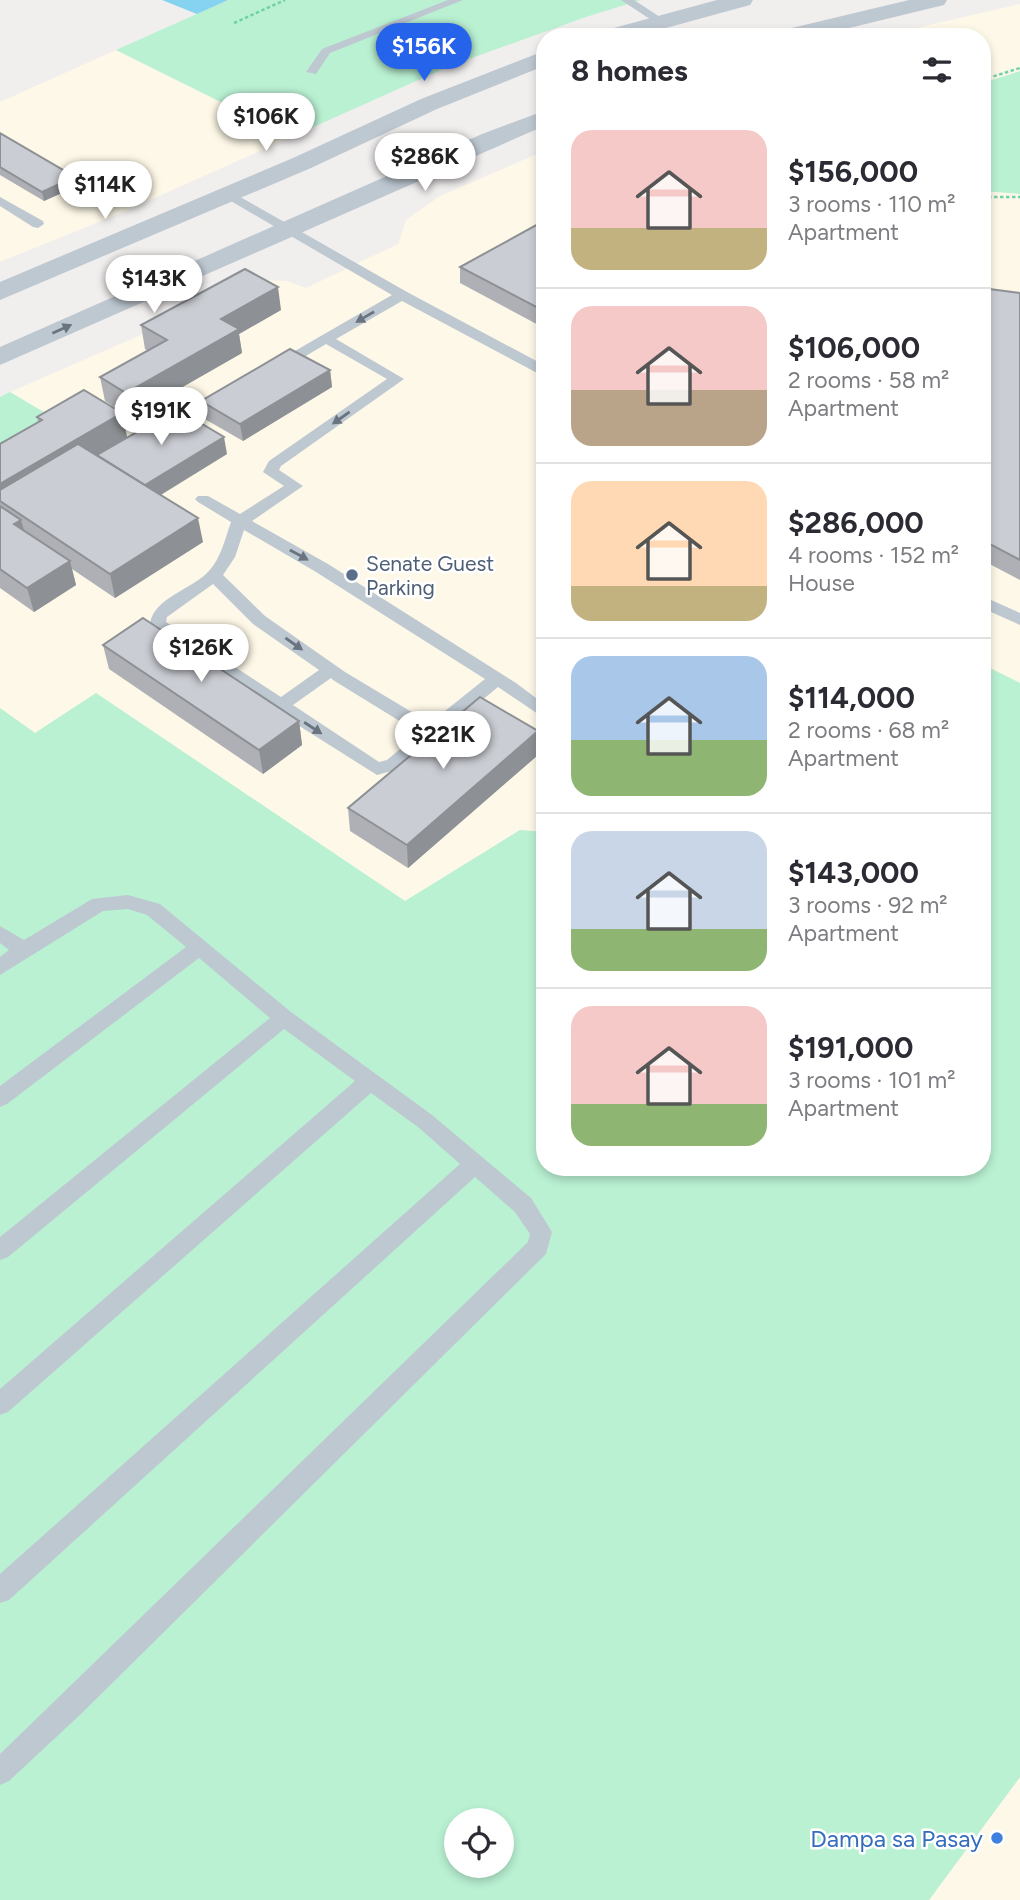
<!DOCTYPE html>
<html lang="en">
<head>
<meta charset="utf-8">
<style>
	:root { --surface:#fff; --page:#f7f7f7; --text:#2b2b33; --muted:#7c7c81; --line:#e1e1e2; --accent:#2563eb }
	body { margin:0; font-family:Figtree,sans-serif; background:var(--page); color:var(--text); height:100vh; display:flex; flex-direction:column; font-size:26px; white-space:nowrap }
	* { box-sizing:border-box; margin:0 }
	p { font-size:23px; color:var(--muted) }
	.icon { flex:none; width:38px; height:38px; fill:none; stroke:currentColor; stroke-width:2; stroke-linecap:round; stroke-linejoin:round }
	.map { position:relative; flex:1; overflow:hidden }
	.drawer { position:absolute; left:536px; top:28px; width:455px; height:1148px; display:flex; flex-direction:column; background:var(--surface); border-radius:28px; box-shadow:0 4px 10px #0003 }
	.drawer>* { flex:none }
	.tools { position:absolute; left:444px; top:1808px; display:grid; gap:14px }
	.tools a { display:grid; place-items:center; width:70px; height:70px; border-radius:50%; background:var(--surface); box-shadow:0 4px 10px #0003; font-size:35px }
	.price { position:absolute; translate:-50% -60px; padding:0 16px; border-radius:24px; background:#fff; color:#222; font-size:23px; line-height:46px; filter:drop-shadow(0 2px 4px #0008) }
	.price::after { content:''; position:absolute; left:50%; top:42px; width:21px; height:16px; margin-left:-10px; background:inherit; clip-path:polygon(0 0,100% 0,50% 100%) }
	.price.on { background:var(--accent); color:#fff }
	ul { padding:0; list-style:none }
	li { display:flex; align-items:center; gap:21px; height:175px; padding:0 35px }
	li+li { border-top:2px solid var(--line) }
	li span { display:grid; place-items:center; flex:none; width:196px; height:140px; border-radius:21px; color:#555 }
	li>.icon { margin-inline-start:auto }
	span .icon { width:84px; height:84px; fill:#fffc; stroke-width:1 }
	li b { font-size:30px }
	h2 { display:flex; justify-content:space-between; align-items:center; height:84px; padding:0 35px; font-size:30px }
	.map>svg:first-child { display:block }
	.commercial { fill:#fdf8e7 }
	.green { fill:#baf1d3; fill-rule:evenodd }
	.water { fill:#85d3f1 }
	.lines { fill:none; stroke-linecap:round; stroke-linejoin:round }
	.path { stroke:#70d1a8; stroke-width:2.5; stroke-dasharray:3.5 2.5; stroke-linecap:butt }
	.service { fill:#bec8d1; fill-rule:evenodd }
	.tertiary { fill:#bec8d1; fill-rule:evenodd }
	.wall { fill:#aeb0b5 }
	.shaded-wall { fill:#8d9094 }
	.building { fill:#cacdd3; stroke:#8d9094; stroke-width:2 }
	.oneway { fill:#697480 }
	.service-dot { fill:#5c6f8a; stroke:#fff; stroke-width:2.5 }
	.shop-dot { fill:#3f7fe0; stroke:#fff; stroke-width:2.5 }
	.labels { text-anchor:middle; dominant-baseline:central; stroke-width:5; stroke-linejoin:round; paint-order:stroke }
	.service-label { font-size:21px; fill:#4e5e75; stroke:#fff; text-anchor:start }
	.near-shop-label { font-size:24px; fill:#366cbe; stroke:#fff; text-anchor:end }
</style>
</head>
<body>
<div class="map">
<svg width="1020" height="1900" viewBox="0 0 1020 1900">
	<rect width="100%" height="100%" fill="#f1eeee"/>
	<g class="commercial">
		<polygon points="1020,4 1020,683 982,664 982,37 877,37"/>
		<polygon points="116,50 291,137 121,213 0,262 0,102"/>
		<polygon points="544,151 544,832 520,830 405,902 96,693 35,733 0,708 0,460 62,423 10,392 267,280 287,281 306,288 398,244 406,220 440,196"/>
		<polygon points="1020,1777 1020,1900 929,1900"/>
	</g>
	<g class="green">
		<polygon points="228,0 641,0 586,17 452,65 291,137 116,50"/>
		<polygon points="1020,71 1020,194 982,191 982,83"/>
		<polygon points="10,392 62,423 0,460 0,397"/>
		<path d="M982 664 1020 683V1777L929 1900H0V708L35 733 96 693 405 901 520 830 544 832V1167H982ZM457 1820H502V1866H457Z"/>
	</g>
	<polygon class="water" points="162,0 228,0 197,14"/>
	<g class="lines">
		<g class="path">
			<polyline points="234,23 285,0"/>
			<polyline points="982,80 1020,68"/>
			<polyline points="982,197 1020,197"/>
		</g>
		<g class="service">
			<polygon points="448,0 463,0 330,53 316,74 306,72 322,49"/>
			<polygon points="621,0 634,0 666,21 656,23"/>
			<path d="M228 190 407 292 544 365V375L539 374 402 301 336 339 404 379 281 466 279 470 303 486 252 521 328 564 516 683 544 704V718L498 687 399 769 377 775 274 710 150 624C153 598 193 589 209 571 221 558 225 539 231 522L198 502 195 499 198 496H208L240 514 284 486 263 472 269 461 387 379 326 344 284 369H274V363L392 295 224 197 222 194ZM244 530 316 572 485 679 430 723 345 672 265 616 223 575 235 557ZM213 584 253 624 319 670 281 697 166 622 167 617ZM331 678 333 680 419 733 387 760 379 762 293 705Z"/>
			<polygon points="0,197 43,221 44,224 38,228 33,227 0,206"/>
			<polygon points="225,392 230,393 232,396 230,399 170,432 165,433 158,429"/>
			<polygon points="982,596 1020,613 1020,625 982,608"/>
			<polygon points="128,895 160,904 291,1012 432,1115 531,1198 552,1232 546,1254 82,1713 9,1781 0,1785 0,1754 528,1242 530,1234 515,1212 475,1177 9,1600 0,1603 0,1574 460,1164 418,1127 371,1093 8,1412 0,1415 0,1389 355,1081 284,1029 8,1257 0,1260 0,1237 270,1018 199,958 7,1104 0,1107 0,1086 186,947 147,915 128,909 103,911 0,975 0,957 9,950 0,943 0,926 24,940 92,899"/>
		</g>
		<g class="tertiary">
			<polygon points="717,0 753,0 750,5 633,37 596,37 599,32"/>
			<polygon points="909,0 947,0 944,5 812,37 772,37 775,32"/>
			<polygon points="544,51 544,66 437,109 311,168 0,300 0,282 293,158 421,99"/>
			<polygon points="544,111 544,126 0,365 0,347 482,134"/>
		</g>
	</g>
	<g class="wall">
		<polygon points="0,133 75,177 77,186 44,201 0,175"/>
		<polygon points="544,223 544,328 460,283 460,267"/>
		<polygon points="982,288 1020,293 1020,580 982,560"/>
		<polygon points="281,310 239,334 242,353 130,417 105,401 100,377 148,351 145,349 141,325"/>
		<polygon points="330,370 332,387 243,441 203,418 201,401"/>
		<polygon points="122,413 127,437 97,455 227,454 161,495 203,542 115,598 72,569 76,585 34,612 0,588 0,444 38,422 37,417"/>
		<polygon points="103,645 299,721 302,745 263,774 109,669"/>
		<polygon points="538,755 408,868 350,831 348,808"/>
	</g>
	<g class="shaded-wall">
		<polygon points="75,177 77,186 44,201 42,192"/>
		<polygon points="278,287 281,310 239,334 242,353 130,417 126,393 221,319"/>
		<polygon points="330,370 332,387 243,441 240,424"/>
		<polygon points="122,413 127,437 8,507 0,501 0,484"/>
		<polygon points="224,437 227,454 147,503 144,486"/>
		<polygon points="198,518 203,542 115,598 110,574"/>
		<polygon points="21,520 28,544 14,524"/>
		<polygon points="70,561 76,585 34,612 27,588"/>
		<polygon points="299,721 302,745 263,774 259,750"/>
		<polygon points="538,731 538,755 408,868 407,845"/>
	</g>
	<g class="building">
		<polygon points="0,133 75,177 42,192 0,167"/>
		<polygon points="542,222 544,223 544,311 460,267"/>
		<polygon points="245,269 278,287 221,319 239,329 126,393 100,377 167,340 141,325"/>
		<polygon points="982,288 1020,293 1020,560 982,540"/>
		<polygon points="290,349 330,370 240,424 201,401"/>
		<polygon points="84,390 122,413 0,484 0,444 42,420 37,417"/>
		<polygon points="177,409 224,437 145,485 97,455"/>
		<polygon points="78,444 198,518 110,574 0,501 0,490"/>
		<polygon points="0,506 21,520 14,524 70,561 27,588 0,569"/>
		<polygon points="143,618 299,721 259,750 103,645"/>
		<polygon points="480,697 538,731 407,845 348,808"/>
	</g>
	<defs><path id="oneway-solid" d="M-6-.8H1V-3.2L6.5 0L1 3.2V.8H-6Z" transform="scale(1.75)"/></defs>
	<g class="oneway">
		<use href="#oneway-solid" transform="translate(365 317) rotate(150)"/>
		<use href="#oneway-solid" transform="translate(62 329) rotate(-24)"/>
		<use href="#oneway-solid" transform="translate(341 418) rotate(145)"/>
		<use href="#oneway-solid" transform="translate(299 555) rotate(29)"/>
		<use href="#oneway-solid" transform="translate(294 644) rotate(35)"/>
		<use href="#oneway-solid" transform="translate(313 728) rotate(33)"/>
	</g>
	<circle class="service-dot" cx="352" cy="575" r="7"/>
	<circle class="shop-dot" cx="997" cy="1838" r="7"/>
	<g class="labels">
		<g class="service-label">
			<text x="366" y="563">Senate Guest<tspan x="366" dy="24">Parking</tspan></text>
		</g>
		<g class="near-shop-label">
			<text x="983" y="1838">Dampa sa Pasay</text>
		</g>
	</g>
</svg>
<div class="tools">
<a><svg class="icon" aria-label="locate" viewBox="0 0 24 24"><circle cx="12" cy="12" r="6"/><path d="M12 2v4M12 18v4M2 12h4M18 12h4"/></svg></a>
</div>
<b class="price on" style="left:424px;top:83px">$156K</b>
<b class="price" style="left:266px;top:153px">$106K</b>
<b class="price" style="left:425px;top:193px">$286K</b>
<b class="price" style="left:105px;top:221px">$114K</b>
<b class="price" style="left:154px;top:315px">$143K</b>
<b class="price" style="left:161px;top:447px">$191K</b>
<b class="price" style="left:201px;top:684px">$126K</b>
<b class="price" style="left:443px;top:771px">$221K</b>
<section class="drawer">
<h2>8 homes<svg class="icon" aria-label="filters" viewBox="0 0 24 24"><path d="M4 7h16M4 17h16"/><circle cx="9" cy="7" r="2"/><circle cx="15" cy="17" r="2"/></svg></h2>
<ul>
<li><span style="background:linear-gradient(#f6c9c9 70%,#c2b280 0)"><svg class="icon" aria-label="home" viewBox="0 0 24 24"><path d="M3 11l9-7 9 7M6 9v11h12V9"/></svg></span><div><b>$156,000</b><p>3 rooms · 110 m²</p><p>Apartment</p></div></li>
<li><span style="background:linear-gradient(#f6c9c9 60%,#b9a48a 0)"><svg class="icon" aria-label="home" viewBox="0 0 24 24"><path d="M3 11l9-7 9 7M6 9v11h12V9"/></svg></span><div><b>$106,000</b><p>2 rooms · 58 m²</p><p>Apartment</p></div></li>
<li><span style="background:linear-gradient(#ffd9b3 75%,#c2b280 0)"><svg class="icon" aria-label="home" viewBox="0 0 24 24"><path d="M3 11l9-7 9 7M6 9v11h12V9"/></svg></span><div><b>$286,000</b><p>4 rooms · 152 m²</p><p>House</p></div></li>
<li><span style="background:linear-gradient(#a9c7e8 60%,#8fb573 0)"><svg class="icon" aria-label="home" viewBox="0 0 24 24"><path d="M3 11l9-7 9 7M6 9v11h12V9"/></svg></span><div><b>$114,000</b><p>2 rooms · 68 m²</p><p>Apartment</p></div></li>
<li><span style="background:linear-gradient(#c9d6e8 70%,#8fb573 0)"><svg class="icon" aria-label="home" viewBox="0 0 24 24"><path d="M3 11l9-7 9 7M6 9v11h12V9"/></svg></span><div><b>$143,000</b><p>3 rooms · 92 m²</p><p>Apartment</p></div></li>
<li><span style="background:linear-gradient(#f6c9c9 70%,#8fb573 0)"><svg class="icon" aria-label="home" viewBox="0 0 24 24"><path d="M3 11l9-7 9 7M6 9v11h12V9"/></svg></span><div><b>$191,000</b><p>3 rooms · 101 m²</p><p>Apartment</p></div></li>
</ul>
</section>
</div>
</body>
</html>
